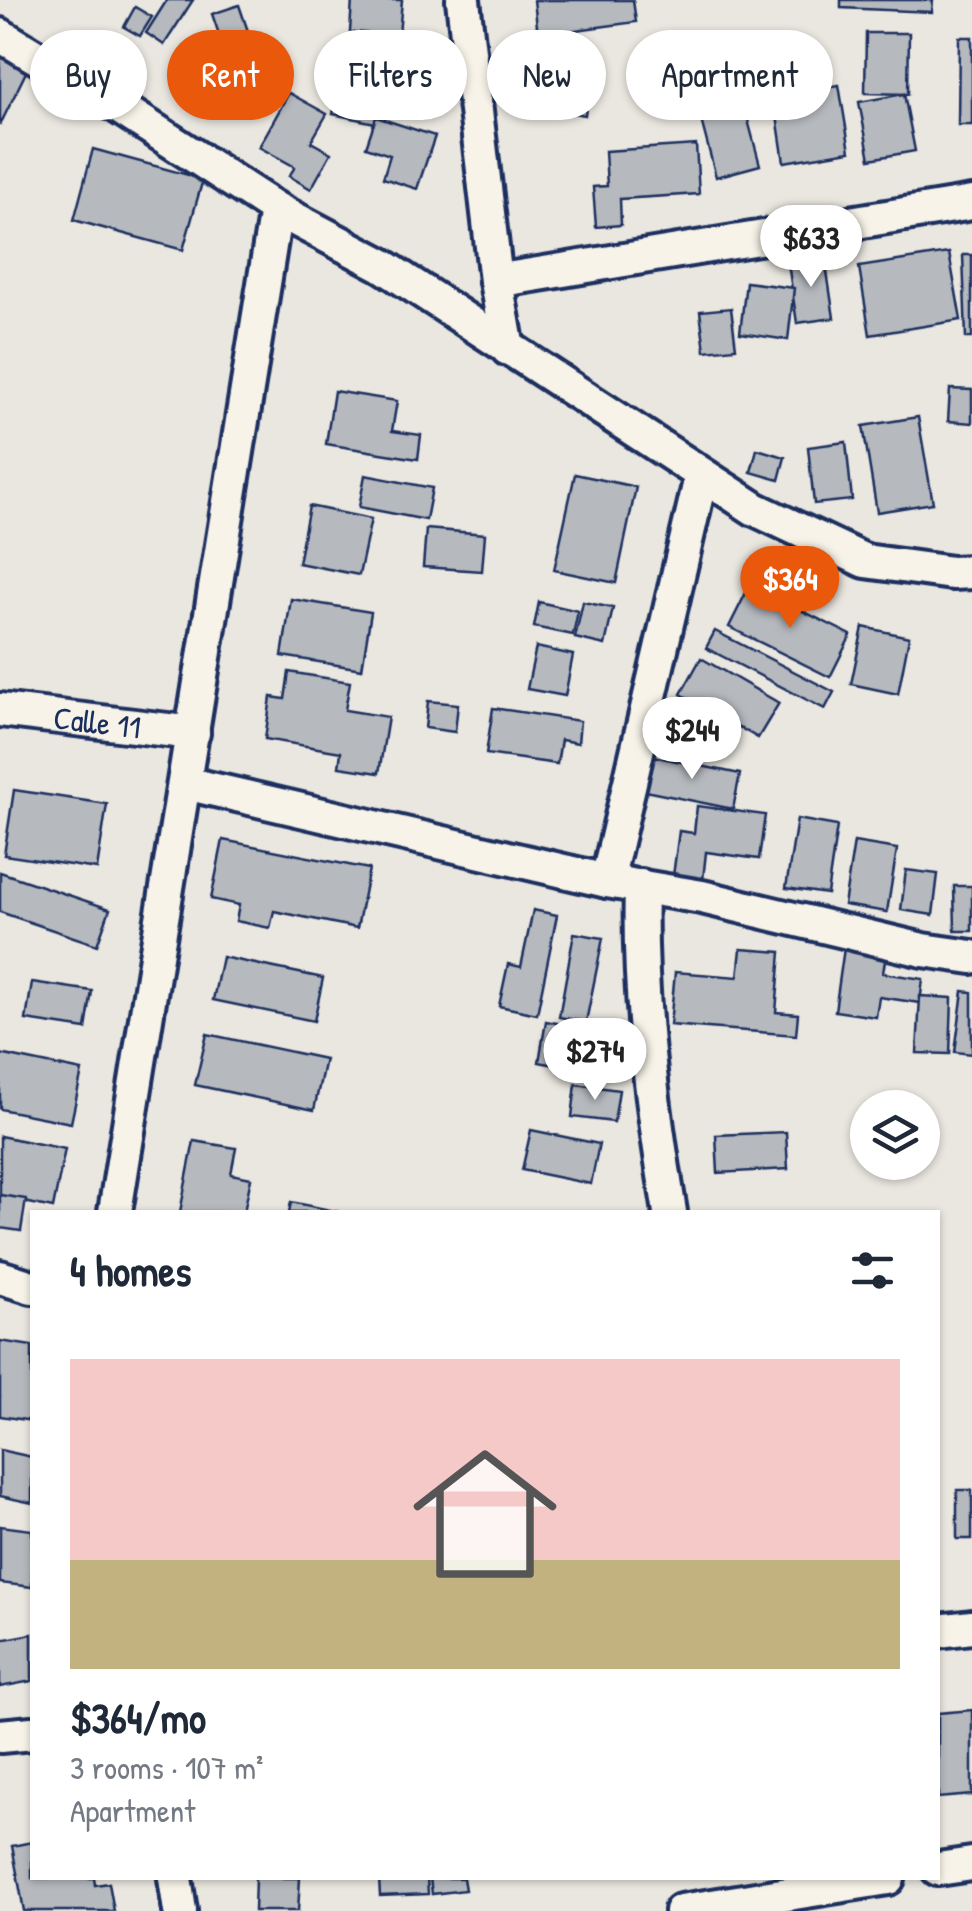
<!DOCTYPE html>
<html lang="en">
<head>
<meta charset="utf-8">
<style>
	:root { --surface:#fff; --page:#f2f2f3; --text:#1f2937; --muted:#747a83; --line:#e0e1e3; --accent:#ea580c }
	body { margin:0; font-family:"Patrick Hand",sans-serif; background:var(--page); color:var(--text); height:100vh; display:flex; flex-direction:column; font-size:38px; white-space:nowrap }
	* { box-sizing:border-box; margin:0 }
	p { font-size:32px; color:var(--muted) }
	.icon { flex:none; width:55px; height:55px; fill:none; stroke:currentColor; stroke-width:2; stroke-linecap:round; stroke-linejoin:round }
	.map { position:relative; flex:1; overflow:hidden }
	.sheet { position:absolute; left:30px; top:1210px; width:910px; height:670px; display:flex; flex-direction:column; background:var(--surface); border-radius:0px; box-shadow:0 2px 8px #0004 }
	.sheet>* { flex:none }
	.hud { position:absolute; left:30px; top:30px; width:912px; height:90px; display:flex; gap:20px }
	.tools { position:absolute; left:850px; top:1090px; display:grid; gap:20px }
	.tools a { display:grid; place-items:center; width:90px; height:90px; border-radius:50%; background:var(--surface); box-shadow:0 2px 8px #0004; font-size:50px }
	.price { position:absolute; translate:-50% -85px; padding:0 22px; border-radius:35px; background:#fff; color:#222; font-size:32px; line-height:65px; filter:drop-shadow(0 2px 5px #0008) }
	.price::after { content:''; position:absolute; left:50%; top:60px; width:30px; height:22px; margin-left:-15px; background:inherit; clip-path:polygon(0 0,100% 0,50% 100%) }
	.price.current { background:var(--accent); color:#fff }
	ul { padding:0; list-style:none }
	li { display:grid; align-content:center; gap:20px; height:530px; padding:0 40px }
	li+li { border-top:2px solid var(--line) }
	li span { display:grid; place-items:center; height:310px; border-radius:0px; color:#555 }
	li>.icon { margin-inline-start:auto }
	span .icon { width:180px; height:180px; fill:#fffc; stroke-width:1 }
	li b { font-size:42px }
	h2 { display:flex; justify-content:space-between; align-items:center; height:120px; padding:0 40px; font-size:42px }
	.tag { padding:0 35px; border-radius:45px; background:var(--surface); box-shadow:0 2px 8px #0004; font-size:35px; line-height:90px }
	.tag.current { background:var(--accent); color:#fff }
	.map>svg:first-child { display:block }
	.building { fill:#b6babf; stroke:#1b2f5e; stroke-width:2.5 }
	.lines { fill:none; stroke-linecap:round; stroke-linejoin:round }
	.minor-casing { stroke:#1b2f5e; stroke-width:40 }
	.minor { stroke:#f7f3e8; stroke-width:32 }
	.labels { text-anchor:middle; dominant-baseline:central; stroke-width:8; stroke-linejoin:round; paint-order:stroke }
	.street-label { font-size:32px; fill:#1b2f5e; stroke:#f7f3e8 }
</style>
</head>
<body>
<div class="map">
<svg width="972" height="1911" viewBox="0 0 972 1911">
	<rect width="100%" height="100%" fill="#eae7e0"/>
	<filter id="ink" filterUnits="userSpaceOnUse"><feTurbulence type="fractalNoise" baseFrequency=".01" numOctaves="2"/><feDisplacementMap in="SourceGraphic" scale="20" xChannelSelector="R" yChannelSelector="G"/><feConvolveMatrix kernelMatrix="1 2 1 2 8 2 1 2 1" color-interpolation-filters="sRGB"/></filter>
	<g filter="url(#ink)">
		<g class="building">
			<polygon points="167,0 193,0 164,45 146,33"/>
			<polygon points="352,0 402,0 399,35 350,32"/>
			<polygon points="534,0 633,0 636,22 538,35"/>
			<polygon points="841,0 933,0 932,12 841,8"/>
			<polygon points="239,5 249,34 222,43 212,14"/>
			<polygon points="135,7 152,17 140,36 124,27"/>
			<polygon points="866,33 909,33 908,94 865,93"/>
			<polygon points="959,37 972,37 972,125 958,125"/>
			<polygon points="244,45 278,63 252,113 217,95"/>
			<polygon points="0,54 28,68 0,125"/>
			<polygon points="546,66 591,74 585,115 539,107"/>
			<polygon points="341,75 392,86 384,125 333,114"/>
			<polygon points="839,85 850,151 784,162 774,96"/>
			<polygon points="289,93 327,114 311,142 331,153 311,189 289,176 295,167 259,147"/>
			<polygon points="904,94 915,151 870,159 859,102"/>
			<polygon points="744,105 760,165 716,177 700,116"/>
			<polygon points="376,117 435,136 417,189 383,178 390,155 366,147"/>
			<polygon points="696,145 699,194 620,199 621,225 596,227 593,187 607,186 605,151"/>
			<polygon points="93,149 203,179 183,250 74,220"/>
			<polygon points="949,253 961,320 870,335 859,267"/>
			<polygon points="963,255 972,255 972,338 966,338"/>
			<polygon points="825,258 834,318 797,323 788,263"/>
			<polygon points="746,282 794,288 788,340 740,333"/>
			<polygon points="731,308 736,348 705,351 700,311"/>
			<polygon points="950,389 972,390 972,423 948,421"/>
			<polygon points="334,391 397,401 392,431 421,435 418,459 326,444"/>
			<polygon points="918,417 933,503 877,512 863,426"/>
			<polygon points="846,442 852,500 814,504 808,447"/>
			<polygon points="757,449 785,457 779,480 751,472"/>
			<polygon points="575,474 636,487 616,583 554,570"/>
			<polygon points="365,475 432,488 426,520 359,507"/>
			<polygon points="309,506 371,519 359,575 298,563"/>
			<polygon points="426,529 485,534 482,571 423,567"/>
			<polygon points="750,585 851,635 830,677 729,627"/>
			<polygon points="291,599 371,612 362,669 282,656"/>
			<polygon points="539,602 578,611 573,635 534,627"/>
			<polygon points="583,602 613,608 605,645 575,638"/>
			<polygon points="863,627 909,637 898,694 851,684"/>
			<polygon points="715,631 834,692 825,709 706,648"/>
			<polygon points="536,647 573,655 565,696 527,689"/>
			<polygon points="701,658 779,703 758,738 681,694"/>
			<polygon points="289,672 350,682 345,710 388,717 379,773 339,767 341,752 265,739 271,697 285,699"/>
			<polygon points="428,701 458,704 455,732 425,728"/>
			<polygon points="493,708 580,721 578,743 561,740 557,764 486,754"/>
			<polygon points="652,756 740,774 733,809 645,791"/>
			<polygon points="14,790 107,804 97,869 4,855"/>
			<polygon points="697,806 765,815 759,859 706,852 703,880 673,876 679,831 694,833"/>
			<polygon points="797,819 837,826 827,894 786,888"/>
			<polygon points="223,840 369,869 357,928 274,911 270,928 236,921 239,905 211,899"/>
			<polygon points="854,842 897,849 887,912 844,905"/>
			<polygon points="906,870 938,874 933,915 901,910"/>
			<polygon points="0,872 110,909 97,945 0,912"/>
			<polygon points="954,886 972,886 972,931 955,931"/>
			<polygon points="533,910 557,915 537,1014 499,1006 508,964 521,967"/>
			<polygon points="574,933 603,938 586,1022 559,1017"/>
			<polygon points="844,948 886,954 883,973 923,979 920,1003 879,997 876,1017 835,1011"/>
			<polygon points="741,949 781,952 776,1012 798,1014 796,1035 670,1025 675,972 738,977"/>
			<polygon points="222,957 323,978 314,1021 213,1000"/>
			<polygon points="32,982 92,991 86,1029 26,1020"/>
			<polygon points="963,991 972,992 972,1054 955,1052"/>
			<polygon points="920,996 952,998 950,1054 917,1053"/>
			<polygon points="546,1021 609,1033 602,1074 539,1062"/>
			<polygon points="207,1034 325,1059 314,1110 195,1085"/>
			<polygon points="0,1054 82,1071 71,1123 0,1109"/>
			<polygon points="576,1084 619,1090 614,1122 572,1117"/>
			<polygon points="531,1130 599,1144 591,1184 522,1170"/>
			<polygon points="786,1132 788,1169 718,1173 716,1135"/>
			<polygon points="0,1136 65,1149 53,1208 0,1197"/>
			<polygon points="194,1141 236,1148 231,1174 251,1178 244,1212 180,1212"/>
			<polygon points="0,1195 26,1199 21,1231 0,1228"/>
			<polygon points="291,1202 340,1212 289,1212"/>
			<polygon points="0,1341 32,1346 32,1421 0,1416"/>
			<polygon points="0,1450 32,1457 32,1503 0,1496"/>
			<rect x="957" y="1490" width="15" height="49"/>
			<polygon points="0,1526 32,1530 32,1587 0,1583"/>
			<polygon points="32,1634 32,1681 0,1687 0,1640"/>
			<polygon points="972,1710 972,1795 938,1798 938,1713"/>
			<polygon points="32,1842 32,1878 94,1878 95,1885 109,1883 114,1911 24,1911 12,1846"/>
			<polygon points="255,1878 300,1878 298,1911 254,1911"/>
			<polygon points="379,1878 427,1878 428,1894 380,1896"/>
			<polygon points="430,1878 463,1878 465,1890 432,1894"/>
		</g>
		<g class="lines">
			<defs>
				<g id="minor">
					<polyline points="463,0 496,281 508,349"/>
					<polyline points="0,35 111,102 276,209 382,265 755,509 865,561 952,573 972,572"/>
					<polyline points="496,281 972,203"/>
					<path id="s1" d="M0 710 193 733"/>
					<polyline points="185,783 607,881 702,897 923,950 972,957"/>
					<polyline points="607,881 701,477"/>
					<path d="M641 886C638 996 652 1105 670 1212"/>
					<polyline points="115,1212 276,209"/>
					<polyline points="0,1277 32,1287"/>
					<polyline points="938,1631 972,1627"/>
					<polyline points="0,1736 32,1733"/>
					<polyline points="938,1869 972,1864"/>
					<polyline points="175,1878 180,1911"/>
					<polyline points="681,1911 888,1878"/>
				</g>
			</defs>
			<use href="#minor" class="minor-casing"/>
			<use href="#minor" class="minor"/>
		</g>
	</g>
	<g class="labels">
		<g class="street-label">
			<text stroke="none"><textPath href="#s1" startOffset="98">Calle 11</textPath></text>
		</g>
	</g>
</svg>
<div class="tools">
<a><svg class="icon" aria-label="layers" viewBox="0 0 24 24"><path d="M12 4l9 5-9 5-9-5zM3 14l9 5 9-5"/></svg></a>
</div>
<b class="price" style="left:811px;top:290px">$633</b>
<b class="price current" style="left:790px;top:631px">$364</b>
<b class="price" style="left:692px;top:782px">$244</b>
<b class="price" style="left:595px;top:1103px">$274</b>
<div class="hud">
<a class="tag">Buy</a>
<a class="tag current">Rent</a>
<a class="tag">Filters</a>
<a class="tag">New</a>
<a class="tag">Apartment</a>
</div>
<section class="sheet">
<h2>4 homes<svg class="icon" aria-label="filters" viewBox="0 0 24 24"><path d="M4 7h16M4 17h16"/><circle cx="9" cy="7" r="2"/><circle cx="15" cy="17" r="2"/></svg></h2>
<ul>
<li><span style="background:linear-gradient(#f6c9c9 65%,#c2b280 0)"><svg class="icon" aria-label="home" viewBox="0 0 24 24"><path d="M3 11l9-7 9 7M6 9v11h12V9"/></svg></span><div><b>$364/mo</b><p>3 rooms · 107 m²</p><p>Apartment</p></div></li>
</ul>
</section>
</div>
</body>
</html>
